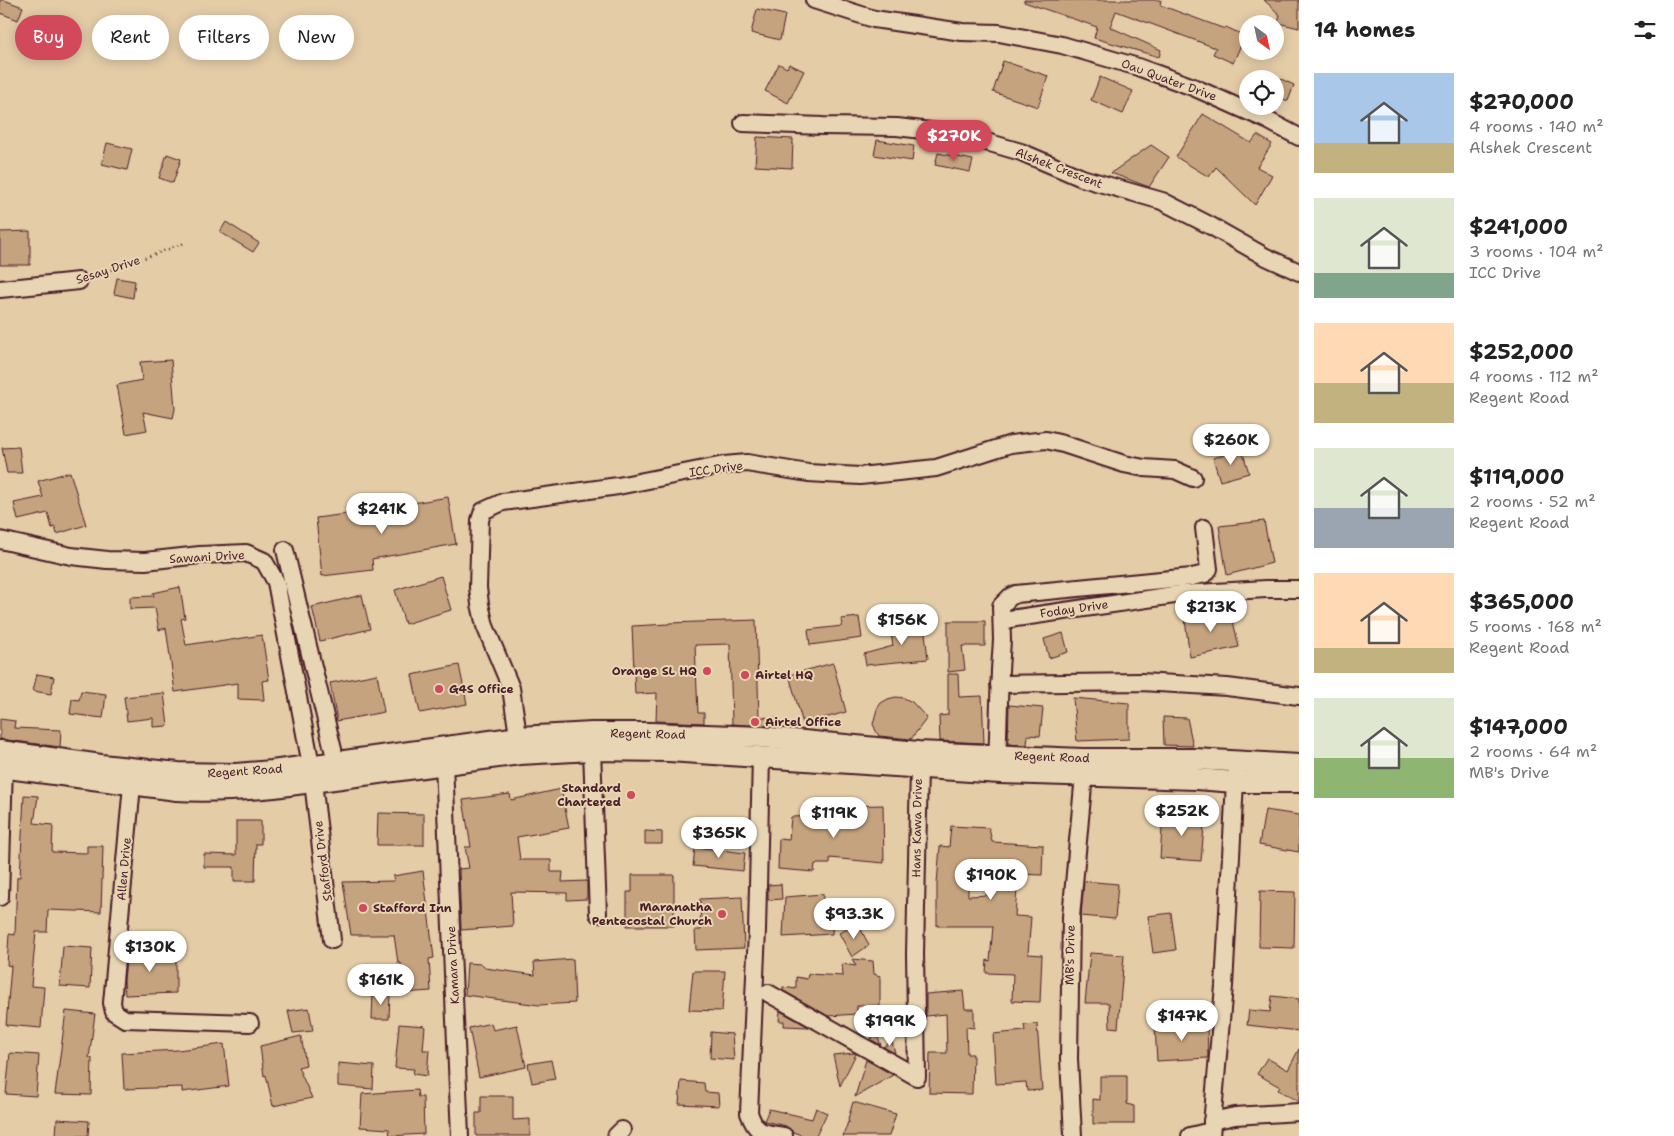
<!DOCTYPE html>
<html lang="en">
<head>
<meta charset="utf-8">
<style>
	:root { --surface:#fff; --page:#f6f6f6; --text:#222; --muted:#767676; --accent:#d1495b }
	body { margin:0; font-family:"Shantell Sans",sans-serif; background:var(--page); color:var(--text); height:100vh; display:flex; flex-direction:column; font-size:19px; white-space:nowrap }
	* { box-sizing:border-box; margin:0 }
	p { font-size:16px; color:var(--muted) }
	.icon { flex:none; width:28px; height:28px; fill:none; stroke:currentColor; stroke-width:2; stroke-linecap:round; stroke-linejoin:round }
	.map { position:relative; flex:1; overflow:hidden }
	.side { display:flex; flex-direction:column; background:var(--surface); width:375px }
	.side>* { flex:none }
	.hud { position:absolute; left:15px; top:15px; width:475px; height:45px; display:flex; gap:10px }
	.needle { width:32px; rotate:147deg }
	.fabs { position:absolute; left:1239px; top:15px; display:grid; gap:10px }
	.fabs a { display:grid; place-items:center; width:45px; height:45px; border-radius:50%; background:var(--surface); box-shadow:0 2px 12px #0003; font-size:25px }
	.price { position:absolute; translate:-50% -42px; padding:0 11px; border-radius:18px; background:#fff; color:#222; font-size:16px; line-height:32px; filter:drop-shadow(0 1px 2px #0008) }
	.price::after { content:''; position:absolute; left:50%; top:30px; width:15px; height:11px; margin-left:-8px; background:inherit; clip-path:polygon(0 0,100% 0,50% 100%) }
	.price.selected { background:var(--accent); color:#fff }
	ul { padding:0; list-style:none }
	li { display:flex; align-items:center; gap:15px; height:125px; padding:0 15px }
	li span { display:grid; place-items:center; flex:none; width:140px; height:100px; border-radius:0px; color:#555 }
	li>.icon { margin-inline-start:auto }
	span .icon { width:60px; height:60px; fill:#fffc; stroke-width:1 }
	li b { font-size:21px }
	h2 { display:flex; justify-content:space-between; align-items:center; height:60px; padding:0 15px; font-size:21px }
	.pill { padding:0 18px; border-radius:22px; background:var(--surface); box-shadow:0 2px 12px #0003; font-size:18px; line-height:45px }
	.pill.selected { background:var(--accent); color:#fff }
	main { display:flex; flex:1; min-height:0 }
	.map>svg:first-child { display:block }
	.building { fill:#c5a37e; stroke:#4a1f2b; fill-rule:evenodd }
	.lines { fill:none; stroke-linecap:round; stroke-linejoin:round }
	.minor-casing { stroke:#4a1f2b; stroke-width:20 }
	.major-casing { stroke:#4a1f2b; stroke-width:24 }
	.path { stroke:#4a1f2b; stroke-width:2.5; stroke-dasharray:1 4; stroke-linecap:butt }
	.minor { stroke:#e8d5b3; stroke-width:16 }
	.major { stroke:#e8d5b3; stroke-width:20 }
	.poi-dot { fill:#d1495b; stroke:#e8d5b3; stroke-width:2 }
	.labels { text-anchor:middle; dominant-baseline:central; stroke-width:4; stroke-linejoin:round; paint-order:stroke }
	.street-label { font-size:12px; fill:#4a1f2b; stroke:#e8d5b3 }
	.poi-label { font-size:12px; font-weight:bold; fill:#4a1f2b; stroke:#e8d5b3; text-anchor:start }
</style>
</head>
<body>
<main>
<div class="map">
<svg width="1299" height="1136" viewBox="0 0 1299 1136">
	<rect width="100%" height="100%" fill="#e4cca7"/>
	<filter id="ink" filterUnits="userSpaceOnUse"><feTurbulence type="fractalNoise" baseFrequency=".02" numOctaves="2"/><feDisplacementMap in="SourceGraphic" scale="10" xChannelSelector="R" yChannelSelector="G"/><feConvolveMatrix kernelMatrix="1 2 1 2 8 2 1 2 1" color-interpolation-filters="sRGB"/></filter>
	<g filter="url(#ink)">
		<g class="building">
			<polygon points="0,0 4,0 23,7 18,20 0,13"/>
			<polygon points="1024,0 1161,0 1160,5 1225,29 1226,27 1245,36 1233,63 1213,54 1216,48 1116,11 1110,27 1161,50 1159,57 1094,38 1097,27 1024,2"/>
			<polygon points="1264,0 1299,0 1299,28 1278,23 1280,15"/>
			<polygon points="757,9 785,15 780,40 751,33"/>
			<polygon points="1003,61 1048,76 1038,107 993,92"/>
			<polygon points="779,64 787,68 789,64 804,71 788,103 765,91"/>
			<polygon points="1100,77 1133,91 1123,114 1091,100"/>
			<polygon points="1281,79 1294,85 1288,101 1275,96"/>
			<polygon points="1203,114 1251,143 1257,135 1272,144 1257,167 1272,175 1255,205 1216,167 1209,177 1176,157"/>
			<polygon points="757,137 793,139 792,168 755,166"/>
			<polygon points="877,140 914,146 912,161 874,155"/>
			<polygon points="107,143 132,149 127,170 102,164"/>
			<polygon points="1151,145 1169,157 1149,187 1111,173"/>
			<polygon points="938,153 973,160 970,172 935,165"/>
			<polygon points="167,154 181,159 173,183 159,178"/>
			<polygon points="226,222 259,243 253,252 220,232"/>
			<polygon points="30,231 30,265 0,265 0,232"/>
			<polygon points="117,278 135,281 133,298 114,294"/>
			<polygon points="171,360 175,409 173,418 143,412 147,430 126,434 117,385 142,380 140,362"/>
			<polygon points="19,447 22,473 7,473 2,448"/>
			<polygon points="1242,450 1249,473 1220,481 1213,458"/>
			<polygon points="70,472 86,525 57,534 55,527 52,528 48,513 18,520 14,503 43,497 38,481"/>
			<polygon points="448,497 456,544 372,559 373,570 322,576 316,518 384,509 384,508"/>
			<polygon points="1264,521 1272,563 1227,575 1219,526"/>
			<polygon points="441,576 451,610 405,624 395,590"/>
			<polygon points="180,587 185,618 181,619 186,645 212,641 212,643 262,635 269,680 262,681 264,700 238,699 238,683 175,692 166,628 159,630 155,608 130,609 130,597 154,596 153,593"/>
			<polygon points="362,595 370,629 320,641 312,607"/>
			<polygon points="1230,608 1239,647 1190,657 1185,620"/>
			<polygon points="859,617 862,638 810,645 808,630 842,626 841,619"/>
			<polygon points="756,620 759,717 779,718 778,727 732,724 730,644 695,645 698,713 704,713 704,723 656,721 657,693 635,694 632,626 669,624 669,623"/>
			<polygon points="948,621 985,621 985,646 962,646 965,670 948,672"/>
			<polygon points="924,624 928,659 866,665 864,654 893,646 890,627"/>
			<polygon points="1063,633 1068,652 1049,658 1044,639"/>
			<polygon points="833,663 846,712 803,724 789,675"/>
			<polygon points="459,665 467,704 420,713 412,675"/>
			<polygon points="37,674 54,677 51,694 33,691"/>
			<polygon points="377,674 384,712 337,721 330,683"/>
			<polygon points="948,674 958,674 959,697 982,696 984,743 940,741 939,716 948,715"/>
			<polygon points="81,691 106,694 103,718 70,714 72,699 79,700"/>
			<polygon points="164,693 168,726 153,727 153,718 127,721 124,697"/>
			<polygon points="896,697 904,698 912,702 927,718 911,739 879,736 876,731 873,724 877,709 881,703 888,699"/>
			<polygon points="1073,698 1129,703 1129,739 1077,741"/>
			<polygon points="1009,705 1043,708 1040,736 1028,735 1027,745 1008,744"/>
			<polygon points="1163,717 1187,718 1193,746 1164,745"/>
			<polygon points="0,719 15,721 14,728 61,730 60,747 0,739"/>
			<polygon points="561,789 569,828 517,837 520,860 551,860 551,872 563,872 562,882 587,881 587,899 567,900 567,893 511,892 513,926 461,930 459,869 469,868 465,847 471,847 463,800 510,794 511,800"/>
			<polygon points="24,795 38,796 34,823 53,825 52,852 87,853 87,846 103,846 101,912 48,910 47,932 36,932 31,986 44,987 41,1028 6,1025 11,966 7,965 9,934 15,935 17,877 20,877"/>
			<polygon points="883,805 884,863 830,858 830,864 815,864 814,872 778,869 779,839 789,840 791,817 851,815 850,806"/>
			<polygon points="1265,810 1299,815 1299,852 1259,845"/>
			<polygon points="378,813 424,814 424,845 377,845"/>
			<polygon points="1163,813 1205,816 1201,861 1160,858"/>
			<polygon points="236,821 261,821 261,844 256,844 255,881 234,881 234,867 204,867 204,854 236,855"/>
			<path d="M951 826 989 828 992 842 1043 845 1042 875 1018 874 1015 916 1031 917 1028 954 1042 955 1040 1002 1012 1001 1013 974 986 973 987 960 990 961 993 926H937V884L940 846 949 847ZM968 871 993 873 991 895 968 896Z"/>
			<polygon points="645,831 662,832 662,844 645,844"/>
			<polygon points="695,847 745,853 743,871 693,866"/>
			<polygon points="423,871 434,958 429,959 431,991 403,993 401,963 398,963 394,935 351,935 343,882 394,881 393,876"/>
			<polygon points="632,875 674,875 674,926 627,926 627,892 632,892"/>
			<polygon points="1084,881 1118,884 1115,919 1081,916"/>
			<polygon points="781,884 782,899 768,900 768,885"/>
			<polygon points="1260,891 1295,892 1294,948 1259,947"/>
			<polygon points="823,894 822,913 833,915 832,934 783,937 785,897"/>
			<polygon points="742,897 744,948 696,950 695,930 701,930 700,899"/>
			<polygon points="1171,913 1176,950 1153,953 1148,916"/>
			<polygon points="858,924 869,945 852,957 839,933"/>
			<polygon points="63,946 92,948 90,988 60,986"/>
			<polygon points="154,949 162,949 164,955 176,955 176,993 125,995 124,980 127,950 135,951 145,955"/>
			<polygon points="1090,953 1124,955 1118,1028 1110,1027 1109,1003 1085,1003"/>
			<polygon points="573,959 575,1003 539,1005 465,995 467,963 481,964 485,968 535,975 534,962"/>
			<polygon points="852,959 873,961 874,974 880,976 880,1006 857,1006 857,1014 828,1016 782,990 783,987 796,989 796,977 807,979 808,974 843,976 842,964 856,966"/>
			<polygon points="693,971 725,971 722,1011 689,1010"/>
			<polygon points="963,991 965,1009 974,1009 974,1028 966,1027 967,1054 973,1054 972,1094 929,1093 930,1053 947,1053 946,1014 926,1016 926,994"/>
			<polygon points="373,993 390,993 389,1019 372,1019"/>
			<polygon points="1272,996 1299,999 1299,1031 1247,1025 1249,1010 1270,1012"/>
			<polygon points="309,1008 313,1031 293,1033 288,1011"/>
			<polygon points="66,1011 95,1014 89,1058 92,1058 91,1095 55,1094"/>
			<polygon points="780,1011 809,1027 784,1026 784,1021 779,1021"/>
			<polygon points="491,1023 493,1030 517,1025 526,1067 479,1077 469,1028"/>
			<polygon points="399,1024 425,1026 423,1050 429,1050 427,1076 413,1074 414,1069 395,1068"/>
			<polygon points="1037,1024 1042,1090 1027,1091 1026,1082 996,1084 993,1034 1025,1031 1024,1025"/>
			<polygon points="1207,1024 1208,1058 1157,1061 1155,1027"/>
			<polygon points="875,1028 878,1038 881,1045 870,1039 872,1039"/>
			<polygon points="711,1032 732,1034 734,1060 710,1058"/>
			<polygon points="301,1036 306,1065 298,1067 312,1098 273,1106 266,1075 264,1076 260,1046"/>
			<polygon points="892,1042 895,1053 883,1047"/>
			<polygon points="224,1044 229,1086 182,1092 182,1087 124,1089 122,1053 178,1050"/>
			<polygon points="1299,1049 1299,1102 1278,1090 1280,1087 1257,1074 1267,1058 1288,1070"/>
			<polygon points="10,1053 39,1055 36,1096 6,1094"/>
			<polygon points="855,1053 856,1054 840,1086 833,1055"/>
			<polygon points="551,1060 555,1079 532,1083 528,1064"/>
			<polygon points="866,1060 893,1075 855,1097"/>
			<polygon points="338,1063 374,1066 373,1089 338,1086"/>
			<polygon points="1100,1076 1127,1076 1127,1104 1134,1106 1134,1124 1093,1124 1093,1099 1100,1100"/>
			<polygon points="681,1081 704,1083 705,1092 718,1093 719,1106 679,1104"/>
			<polygon points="417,1090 418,1097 423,1097 424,1134 390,1136 389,1129 360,1127 362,1094"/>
			<polygon points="481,1096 513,1096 513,1120 530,1119 530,1136 476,1136 476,1113 481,1113"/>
			<polygon points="853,1102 896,1114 889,1136 843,1136 848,1122 849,1123 848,1119"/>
			<polygon points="816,1108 827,1113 816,1136 804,1136 793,1132 786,1126 764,1121 769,1109 812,1119"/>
			<polygon points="57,1119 89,1121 88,1136 56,1136"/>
		</g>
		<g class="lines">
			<defs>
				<g id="minor">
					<polyline points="814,0 874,19 962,32 999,33 1062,45 1138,67 1193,87 1267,120 1299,137"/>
					<polyline points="743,123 823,126 897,127 956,134 990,143 1021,152 1082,178 1162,201 1211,226 1264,256 1299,272"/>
					<polyline points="0,289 79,281"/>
					<polyline points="0,540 71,556 107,560 145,561 200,555 246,553 264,561 276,582 311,765"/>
					<polyline points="285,550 336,762"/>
					<polyline points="1003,620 1181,594 1266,589 1299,589"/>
					<polyline points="999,684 1141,682 1227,687 1299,696"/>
					<polyline points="520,749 511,688 485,626 480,604 478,588 480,520 483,511 503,502 618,486 724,465 747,463 808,473 860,476 936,468 1011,444 1046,440 1063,444 1124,464 1144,468 1175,470 1193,478"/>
					<polyline points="592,750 598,914"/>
					<path d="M761 757 757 930 749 1113C757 1135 762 1132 784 1136"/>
					<polyline points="444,764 460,1136"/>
					<polyline points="997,768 1000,670 1002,640 1001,606 1010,597 1016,594 1192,577 1205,574 1209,569 1204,528"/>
					<polyline points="133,774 112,1003 114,1012 125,1019 250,1023"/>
					<polyline points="313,782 332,940"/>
					<polyline points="0,897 4,767"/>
					<polyline points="768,993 917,1077 915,954 919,768"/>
					<polyline points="1212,1121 1235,1116 1299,1112"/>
					<polyline points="616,1136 622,1130"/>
					<polyline points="1073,1136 1069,1059 1071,917 1084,775"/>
					<polyline points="1190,1136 1211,1131"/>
					<polyline points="1211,1136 1224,986 1235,782 1239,761"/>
				</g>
				<g id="major">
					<polyline points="0,751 101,765 178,773 236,774 272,771 519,737 592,733 651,733 762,737 918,752 1082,759 1195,759 1299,765"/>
					<path d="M0 767 177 790C210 792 241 790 274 787L520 754 592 750 669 751 1000 773 1196 779 1235 782H1299"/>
				</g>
			</defs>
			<use href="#minor" class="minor-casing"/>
			<use href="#major" class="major-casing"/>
			<polyline class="path" points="93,277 185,243"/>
			<use href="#minor" class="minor"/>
			<use href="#major" class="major"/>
		</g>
	</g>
	<g class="poi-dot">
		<circle cx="707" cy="671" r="5"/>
		<circle cx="745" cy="675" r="5"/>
		<circle cx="439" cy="689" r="5"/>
		<circle cx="755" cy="722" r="5"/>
		<circle cx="631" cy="795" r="5"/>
		<circle cx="363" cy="908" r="5"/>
		<circle cx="722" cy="914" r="5"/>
	</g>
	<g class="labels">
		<g class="street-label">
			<text transform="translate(1169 80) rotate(20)">Oau Quater Drive</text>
			<text transform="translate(1059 168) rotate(21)">Alshek Crescent</text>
			<text transform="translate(108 270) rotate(-18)">Sesay Drive</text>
			<text transform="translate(716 469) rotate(-8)">ICC Drive</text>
			<text transform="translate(207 557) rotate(-3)">Sawani Drive</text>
			<text transform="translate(1074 609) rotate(-8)">Foday Drive</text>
			<text transform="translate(648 734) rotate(1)">Regent Road</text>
			<text transform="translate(1052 757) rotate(2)">Regent Road</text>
			<text transform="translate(245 771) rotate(-4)">Regent Road</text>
			<text transform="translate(917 828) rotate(-89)">Hans Kawa Drive</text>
			<text transform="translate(323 861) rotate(-97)">Stafford Drive</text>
			<text transform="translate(124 869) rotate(-85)">Allen Drive</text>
			<text transform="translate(1070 955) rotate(-89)">MB's Drive</text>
			<text transform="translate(453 965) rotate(-93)">Kamara Drive</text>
		</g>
		<g class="poi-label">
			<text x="697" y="671" text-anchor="end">Orange SL HQ</text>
			<text x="755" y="675">Airtel HQ</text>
			<text x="449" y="689">G4S Office</text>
			<text x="765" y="722">Airtel Office</text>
			<text x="621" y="788" text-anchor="end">Standard<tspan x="621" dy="14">Chartered</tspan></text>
			<text x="712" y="907" text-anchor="end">Maranatha<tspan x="712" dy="14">Pentecostal Church</tspan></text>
			<text x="373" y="908">Stafford Inn</text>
		</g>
	</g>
</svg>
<div class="fabs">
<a><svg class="needle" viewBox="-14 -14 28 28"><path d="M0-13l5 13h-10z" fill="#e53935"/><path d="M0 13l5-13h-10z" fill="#767676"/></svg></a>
<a><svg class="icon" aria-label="locate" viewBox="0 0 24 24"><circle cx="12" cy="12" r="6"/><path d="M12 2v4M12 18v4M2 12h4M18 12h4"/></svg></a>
</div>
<b class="price selected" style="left:954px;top:162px">$270K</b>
<b class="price" style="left:1231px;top:466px">$260K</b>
<b class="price" style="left:382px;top:535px">$241K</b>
<b class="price" style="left:1211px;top:633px">$213K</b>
<b class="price" style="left:902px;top:646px">$156K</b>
<b class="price" style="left:1182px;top:837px">$252K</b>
<b class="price" style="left:834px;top:839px">$119K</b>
<b class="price" style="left:719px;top:859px">$365K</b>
<b class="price" style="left:991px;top:901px">$190K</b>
<b class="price" style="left:854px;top:940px">$93.3K</b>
<b class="price" style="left:150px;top:973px">$130K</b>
<b class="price" style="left:381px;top:1006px">$161K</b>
<b class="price" style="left:1182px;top:1042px">$147K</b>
<b class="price" style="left:890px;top:1047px">$199K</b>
<div class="hud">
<a class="pill selected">Buy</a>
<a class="pill">Rent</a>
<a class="pill">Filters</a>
<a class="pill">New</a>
</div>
</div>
<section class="side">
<h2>14 homes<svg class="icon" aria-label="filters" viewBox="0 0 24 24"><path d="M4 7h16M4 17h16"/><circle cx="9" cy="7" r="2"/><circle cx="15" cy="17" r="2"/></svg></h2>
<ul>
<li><span style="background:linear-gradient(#a9c7e8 70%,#c2b280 0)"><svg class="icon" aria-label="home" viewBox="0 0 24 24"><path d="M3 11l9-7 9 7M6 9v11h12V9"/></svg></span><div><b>$270,000</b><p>4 rooms · 140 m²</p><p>Alshek Crescent</p></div></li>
<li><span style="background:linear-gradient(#dfe7d0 75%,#7fa58c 0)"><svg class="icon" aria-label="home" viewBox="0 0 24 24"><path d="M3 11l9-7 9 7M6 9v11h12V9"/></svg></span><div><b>$241,000</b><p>3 rooms · 104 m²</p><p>ICC Drive</p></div></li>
<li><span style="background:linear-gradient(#ffd9b3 60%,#c2b280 0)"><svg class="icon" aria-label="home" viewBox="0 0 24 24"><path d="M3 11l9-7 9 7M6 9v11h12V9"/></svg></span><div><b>$252,000</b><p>4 rooms · 112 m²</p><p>Regent Road</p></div></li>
<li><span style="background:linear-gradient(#dfe7d0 60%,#9aa5b1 0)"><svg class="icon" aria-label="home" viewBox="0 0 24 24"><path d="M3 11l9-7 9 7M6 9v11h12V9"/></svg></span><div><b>$119,000</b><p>2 rooms · 52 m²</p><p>Regent Road</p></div></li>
<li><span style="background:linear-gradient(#ffd9b3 75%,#c2b280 0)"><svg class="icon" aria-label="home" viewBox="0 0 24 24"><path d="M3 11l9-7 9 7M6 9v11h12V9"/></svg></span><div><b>$365,000</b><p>5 rooms · 168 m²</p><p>Regent Road</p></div></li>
<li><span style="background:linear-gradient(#dfe7d0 60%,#8fb573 0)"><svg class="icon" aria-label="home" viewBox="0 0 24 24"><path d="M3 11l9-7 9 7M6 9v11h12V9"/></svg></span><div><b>$147,000</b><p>2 rooms · 64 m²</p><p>MB's Drive</p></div></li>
</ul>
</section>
</main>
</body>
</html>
